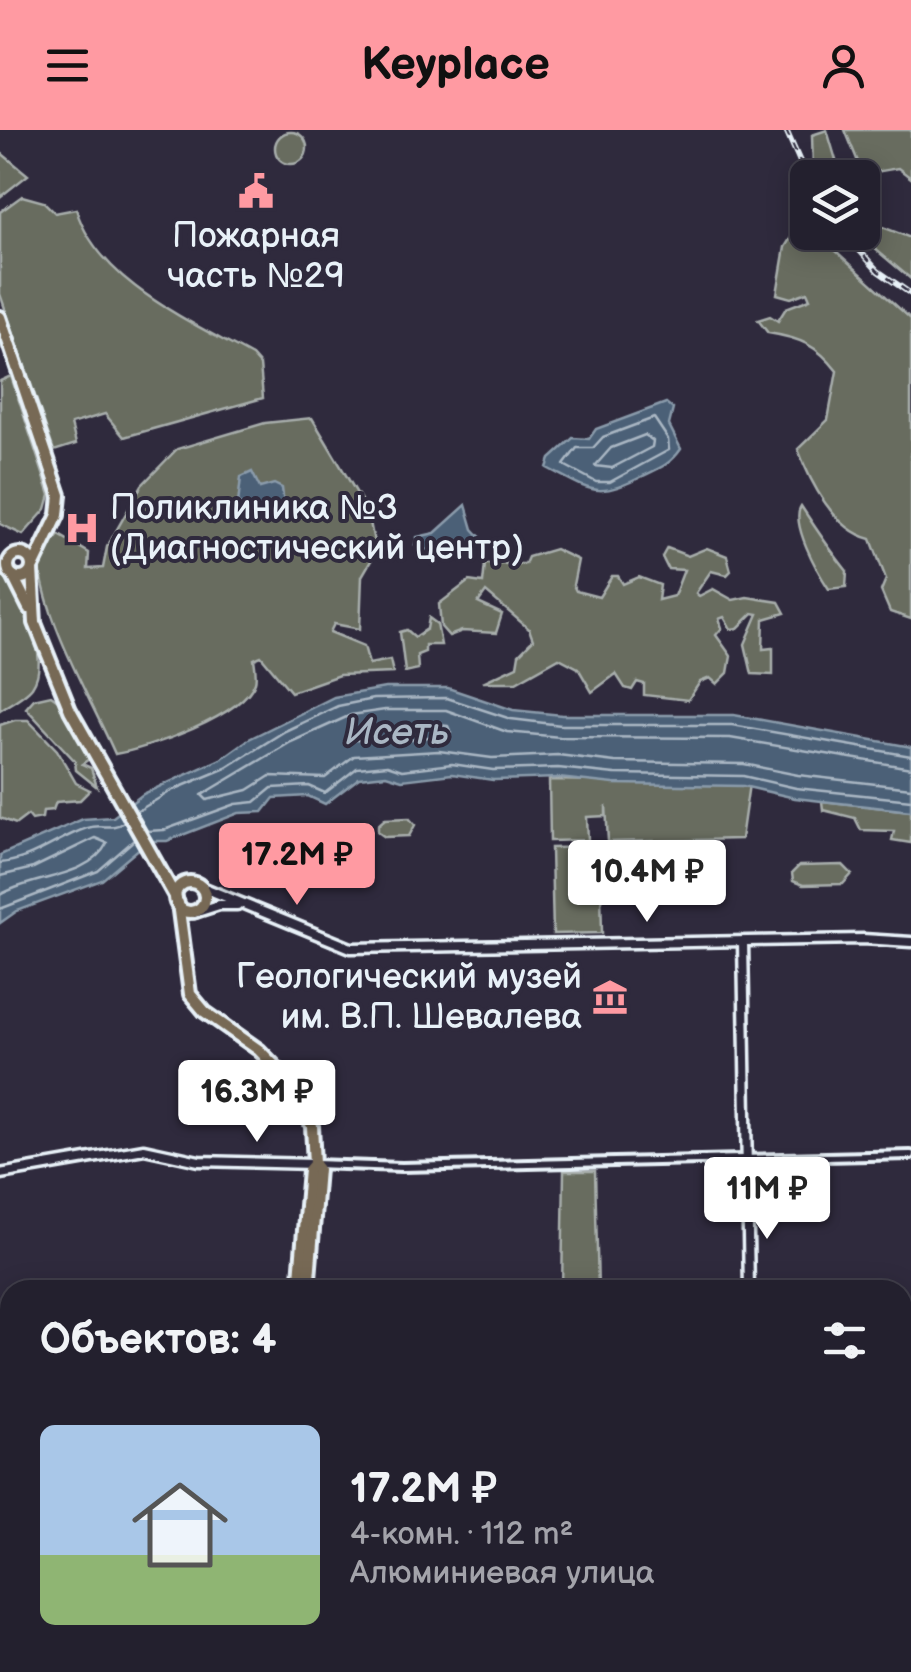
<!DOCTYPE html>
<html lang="ru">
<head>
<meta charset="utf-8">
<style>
	:root { --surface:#23202e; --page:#2f2d3a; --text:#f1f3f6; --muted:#a3a3aa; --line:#403e4a; --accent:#ff9aa2 }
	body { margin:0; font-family:"Balsamiq Sans",sans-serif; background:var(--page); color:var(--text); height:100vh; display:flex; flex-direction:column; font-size:38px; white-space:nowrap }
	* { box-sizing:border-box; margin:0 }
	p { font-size:32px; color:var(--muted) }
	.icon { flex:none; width:55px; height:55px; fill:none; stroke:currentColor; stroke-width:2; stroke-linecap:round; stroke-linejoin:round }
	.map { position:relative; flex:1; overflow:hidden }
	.side { position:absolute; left:0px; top:1150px; width:912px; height:392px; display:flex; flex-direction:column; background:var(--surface); border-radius:30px 30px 0 0; box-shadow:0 5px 25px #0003,0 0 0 2px var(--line) }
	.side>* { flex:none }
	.fabs { position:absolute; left:790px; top:30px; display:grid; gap:20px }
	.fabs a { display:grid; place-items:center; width:90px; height:90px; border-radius:15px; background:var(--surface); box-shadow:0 5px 25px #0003,0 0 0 2px var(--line); font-size:50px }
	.price { position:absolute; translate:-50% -85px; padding:0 22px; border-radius:10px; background:#fff; color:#222; font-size:32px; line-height:65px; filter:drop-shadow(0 2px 5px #0008) }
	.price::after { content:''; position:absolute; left:50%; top:60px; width:30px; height:22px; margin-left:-15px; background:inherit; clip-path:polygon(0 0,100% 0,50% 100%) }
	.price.current { background:var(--accent); color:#111 }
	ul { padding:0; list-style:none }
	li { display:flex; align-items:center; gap:30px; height:250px; padding:0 40px }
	li span { display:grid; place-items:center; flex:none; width:280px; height:200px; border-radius:15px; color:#555 }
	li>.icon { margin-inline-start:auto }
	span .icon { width:120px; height:120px; fill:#fffc; stroke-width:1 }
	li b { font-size:42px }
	h2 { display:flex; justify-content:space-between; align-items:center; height:120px; padding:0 40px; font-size:42px }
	header { display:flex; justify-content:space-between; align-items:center; height:130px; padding:0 40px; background:var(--accent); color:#111; font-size:45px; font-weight:700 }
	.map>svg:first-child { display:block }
	.green { fill:#676c5f; stroke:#a8aeac; stroke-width:2.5 }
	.water { fill:#4c6177; stroke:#8a9bab; stroke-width:2.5 }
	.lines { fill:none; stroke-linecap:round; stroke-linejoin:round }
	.shore { stroke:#aab7c4; stroke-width:2.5 }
	.tertiary-casing { stroke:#e8f1f8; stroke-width:14 }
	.secondary-casing { stroke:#e8f1f8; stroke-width:15 }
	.primary-casing { stroke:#e8f1f8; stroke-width:18 }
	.tertiary { stroke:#2f2a3d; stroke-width:6 }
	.secondary { stroke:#2f2a3d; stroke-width:8 }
	.primary { stroke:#776954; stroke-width:10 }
	.rail-casing { stroke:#e8f1f8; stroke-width:6 }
	.rail { stroke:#2f2a3d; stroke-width:2.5; stroke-dasharray:8; stroke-linecap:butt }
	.labels { text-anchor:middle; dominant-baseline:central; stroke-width:8; stroke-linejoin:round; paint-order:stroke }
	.poi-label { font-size:35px; fill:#e8f1f8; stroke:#2f2a3d }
	.water-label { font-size:38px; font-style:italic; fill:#aab7c4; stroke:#2f2a3d }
</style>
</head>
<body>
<header><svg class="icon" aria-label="menu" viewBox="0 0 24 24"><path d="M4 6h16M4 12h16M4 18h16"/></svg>Keyplace<svg class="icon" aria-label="person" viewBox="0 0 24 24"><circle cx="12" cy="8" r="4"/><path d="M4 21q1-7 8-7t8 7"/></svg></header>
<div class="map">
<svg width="911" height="1542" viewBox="0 0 911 1542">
	<rect width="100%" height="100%" fill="#2f2a3d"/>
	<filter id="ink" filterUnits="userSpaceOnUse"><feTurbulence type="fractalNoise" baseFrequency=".01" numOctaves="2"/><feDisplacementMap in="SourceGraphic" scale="20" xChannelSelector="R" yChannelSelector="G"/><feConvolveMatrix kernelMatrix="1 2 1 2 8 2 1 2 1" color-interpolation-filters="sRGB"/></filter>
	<g filter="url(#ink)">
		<g class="green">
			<polygon points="827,0 841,47 819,47 813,38 812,5"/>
			<polygon points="845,0 911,0 911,48 898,38 863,44"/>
			<circle cx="291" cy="18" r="16"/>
			<polygon points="0,22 28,45 0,67"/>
			<path d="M22 66 44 72 55 83 76 79C98 152 190 191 252 226L260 235 263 268 124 307 105 284 71 294 76 314 54 321 0 164V82Z"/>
			<polygon points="863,83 867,91 911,108 911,149 856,103 862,102"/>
			<path d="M802 90 808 102 816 103 911 189V489L890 482 881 461 886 449 871 409C834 400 810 352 798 319L828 290 837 241C817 215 800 208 768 203L758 190 770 186 778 191 786 178 810 169 807 162 791 168 777 164 785 117Z"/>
			<polygon points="11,246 50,365 46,379 23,405 0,394 0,251"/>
			<path d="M312 288 368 382 376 422 362 446 360 499 334 494 330 502 364 516 369 534 390 530 393 543 339 545 291 562 261 526 254 529C255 536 257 546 255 552 243 586 148 619 115 624 88 563 47 497 39 431L59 405 89 423 88 439 103 438 107 417 142 355 177 319 265 293Z"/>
			<path d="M801 376C816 399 831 421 847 441L846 457 829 459C817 441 790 393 801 376Z"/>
			<polygon points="667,418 688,426 707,418 727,426 731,441 727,445 711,441 696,463 699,466 713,459 733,470 747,467 779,472 785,483 764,489 763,519 773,518 773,545 752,544 745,514 758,484 753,483 738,498 731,499 724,487 719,489 722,498 716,505 731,526 728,543 717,554 710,548 700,552 688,570 644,565 644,554 637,552 632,560 625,558 616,544 592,562 578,538 559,528 516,552 483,552 517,536 519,524 533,510 529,499 486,462 478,473 502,484 496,503 462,501 449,506 441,497 439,474 469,451 483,453 485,434 525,434 528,427 555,419 578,430 573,455 576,461 599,467 612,446 618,446 623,454 639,447 660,455 658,470 674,466 684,440 668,439 662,427"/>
			<path d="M0 441C19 465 53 527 32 557 25 566 9 574 0 580Z"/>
			<polygon points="429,488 437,494 441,515 425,515 425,522 417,525 418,539 405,542 400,502 407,500 415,507 427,499"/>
			<polygon points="51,565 62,573 89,629 82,634 91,638 97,657 76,640 75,631 26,578 34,569"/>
			<polygon points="15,590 28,590 57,620 76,653 90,660 80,670 56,672 53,680 43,681 42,688 32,690 28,685 16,694 0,688 0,595"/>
			<polygon points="549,650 749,654 741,709 608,712 606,675 606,686 587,687 588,710 550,711"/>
			<polygon points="822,671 911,681 911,713 892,710 894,701 861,700 855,688 823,680"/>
			<polygon points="409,688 415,695 409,706 385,707 378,702 378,695 385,689"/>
			<polygon points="600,717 602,803 553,804 551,718"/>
			<polygon points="843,735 852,744 843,754 803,755 793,751 792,743 799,736"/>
			<polygon points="564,1041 595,1041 598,1160 562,1160"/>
			<polygon points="10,1179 10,1295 4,1296 0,1182"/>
		</g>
		<g class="water">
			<path d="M666 273 673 279 669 295 681 319C671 334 660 338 643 346 597 370 592 361 547 338L550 329 573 308 589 309 596 299Z"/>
			<polygon points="252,342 260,358 274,354 282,358 285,383 277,389 238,374 241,347"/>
			<path d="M466 375 473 399 484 411C462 423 439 427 415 415L417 407 435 403Z"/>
			<polygon points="385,558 448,558 513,580 562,585 734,585 906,616 911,617 911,681 795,668 743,656 614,654 558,648 493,650 452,644 402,650 386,645 359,648 325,674 308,666 274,668 263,682 239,683 167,711 148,711 102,750 17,781 0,793 0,725 83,689 113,687 143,664 221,629 249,609 334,567"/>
		</g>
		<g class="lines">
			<g class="shore">
				<polygon points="654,288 668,309 669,320 610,352 596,352 564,335 577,318 593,318 603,307"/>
				<polygon points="645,305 653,311 652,317 612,338 595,336 611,318"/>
				<polygon points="429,594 448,596 451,603 405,611 354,610 350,606 353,601"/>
				<polyline points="911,638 730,608 560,607 507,602 446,580 385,580 351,585 291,612 202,665 207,670 248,660 270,646 325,648 354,626 439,621 492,628 558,625 615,632 744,634 798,645 911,658"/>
				<polyline points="136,682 173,660 226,638 285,601 338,576 373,569 447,568 511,589 561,595 732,595 911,626"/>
				<polyline points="147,701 164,700 236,674 255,672 272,658 309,656 325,663 357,638 387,635 402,640 452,634 493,640 558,638 615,644 743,646 796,658 911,670"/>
				<path d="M0 733C33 730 57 708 87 698 101 693 111 701 124 692"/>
				<path d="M0 746 33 738 95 708 107 713C90 748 31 746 0 765"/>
				<polyline points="0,779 98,741 134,710"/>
			</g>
			<defs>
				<g id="tertiary">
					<polyline points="314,1034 402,1037 911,1025"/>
					<polyline points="902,1335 911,1332"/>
					<polyline points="0,1368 10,1368"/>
					<polyline points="0,1373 4,1542"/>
				</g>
				<g id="secondary">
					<polyline points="202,757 351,818 863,809 911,812"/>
					<polyline points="194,783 219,775 237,775"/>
					<polyline points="743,812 749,1160"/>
					<polyline points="0,1044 144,1019 199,1031 314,1034"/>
					<polyline points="757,1532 757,1542"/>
				</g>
				<g id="primary">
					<polyline points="0,187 60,365 58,385 33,437"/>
					<circle cx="20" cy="436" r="12"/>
					<polyline points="32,439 35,493 70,580 176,768"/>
					<polyline points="13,446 29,478"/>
					<circle cx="190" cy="767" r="15"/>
					<polyline points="178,773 190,864 205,882 259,920 293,955 312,996 314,1034 309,1040 299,1160"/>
					<polyline points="308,1160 318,1039 314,1034"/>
					<polyline points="266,1542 267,1532"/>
					<polyline points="275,1542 276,1532"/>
				</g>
			</defs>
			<use href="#tertiary" class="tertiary-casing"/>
			<use href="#secondary" class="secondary-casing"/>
			<use href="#primary" class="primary-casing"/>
			<use href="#tertiary" class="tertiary"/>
			<use href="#secondary" class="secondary"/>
			<use href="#primary" class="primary"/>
			<defs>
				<g id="rail">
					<polyline points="786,0 808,50"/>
					<polyline points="843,102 878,141 911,164"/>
				</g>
			</defs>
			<use href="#rail" class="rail-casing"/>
			<use href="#rail" class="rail"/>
		</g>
	</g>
	<defs>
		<symbol id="civic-bare" viewBox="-9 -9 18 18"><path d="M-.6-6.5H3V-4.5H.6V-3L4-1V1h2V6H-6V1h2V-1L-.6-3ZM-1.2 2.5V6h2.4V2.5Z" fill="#ff9aa2" stroke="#2f2a3d" stroke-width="2.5" paint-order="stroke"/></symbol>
		<symbol id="hospital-bare" viewBox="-9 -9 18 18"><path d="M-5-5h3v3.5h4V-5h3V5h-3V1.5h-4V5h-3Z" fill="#ff9aa2" stroke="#2f2a3d" stroke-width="2.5" paint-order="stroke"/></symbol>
		<symbol id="museum-bare" viewBox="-9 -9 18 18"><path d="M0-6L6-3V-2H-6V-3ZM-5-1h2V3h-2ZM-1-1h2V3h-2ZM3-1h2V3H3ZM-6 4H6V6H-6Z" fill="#ff9aa2" stroke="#2f2a3d" stroke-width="2.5" paint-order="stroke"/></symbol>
	</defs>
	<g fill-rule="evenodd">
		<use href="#civic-bare" x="231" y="36" width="50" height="50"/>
		<use href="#hospital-bare" x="57" y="373" width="50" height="50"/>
		<use href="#museum-bare" x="585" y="842" width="50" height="50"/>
	</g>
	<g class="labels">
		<g class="poi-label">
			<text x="256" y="106">Пожарная<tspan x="256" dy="40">часть №29</tspan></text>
			<text x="110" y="378" text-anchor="start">Поликлиника №3<tspan x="110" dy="40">(Диагностический центр)</tspan></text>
			<text x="582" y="847" text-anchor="end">Геологический музей<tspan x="582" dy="40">им. В.П. Шевалева</tspan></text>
		</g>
		<g class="water-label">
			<text x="397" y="602">Исеть</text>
		</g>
	</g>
</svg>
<div class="fabs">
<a><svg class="icon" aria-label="layers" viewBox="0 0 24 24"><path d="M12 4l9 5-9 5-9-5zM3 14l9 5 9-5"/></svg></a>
</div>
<b class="price current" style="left:297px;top:778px">17.2M ₽</b>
<b class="price" style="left:647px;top:795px">10.4M ₽</b>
<b class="price" style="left:257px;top:1015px">16.3M ₽</b>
<b class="price" style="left:767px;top:1112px">11M ₽</b>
<section class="side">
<h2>Объектов: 4<svg class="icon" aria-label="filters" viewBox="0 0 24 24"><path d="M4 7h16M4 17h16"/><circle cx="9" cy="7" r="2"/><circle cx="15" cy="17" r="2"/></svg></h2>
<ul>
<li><span style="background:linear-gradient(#a9c7e8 65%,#8fb573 0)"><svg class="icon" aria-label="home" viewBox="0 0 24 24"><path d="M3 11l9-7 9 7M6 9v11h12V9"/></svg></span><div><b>17.2M ₽</b><p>4-комн. · 112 m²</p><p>Алюминиевая улица</p></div></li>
</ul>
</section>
</div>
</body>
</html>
